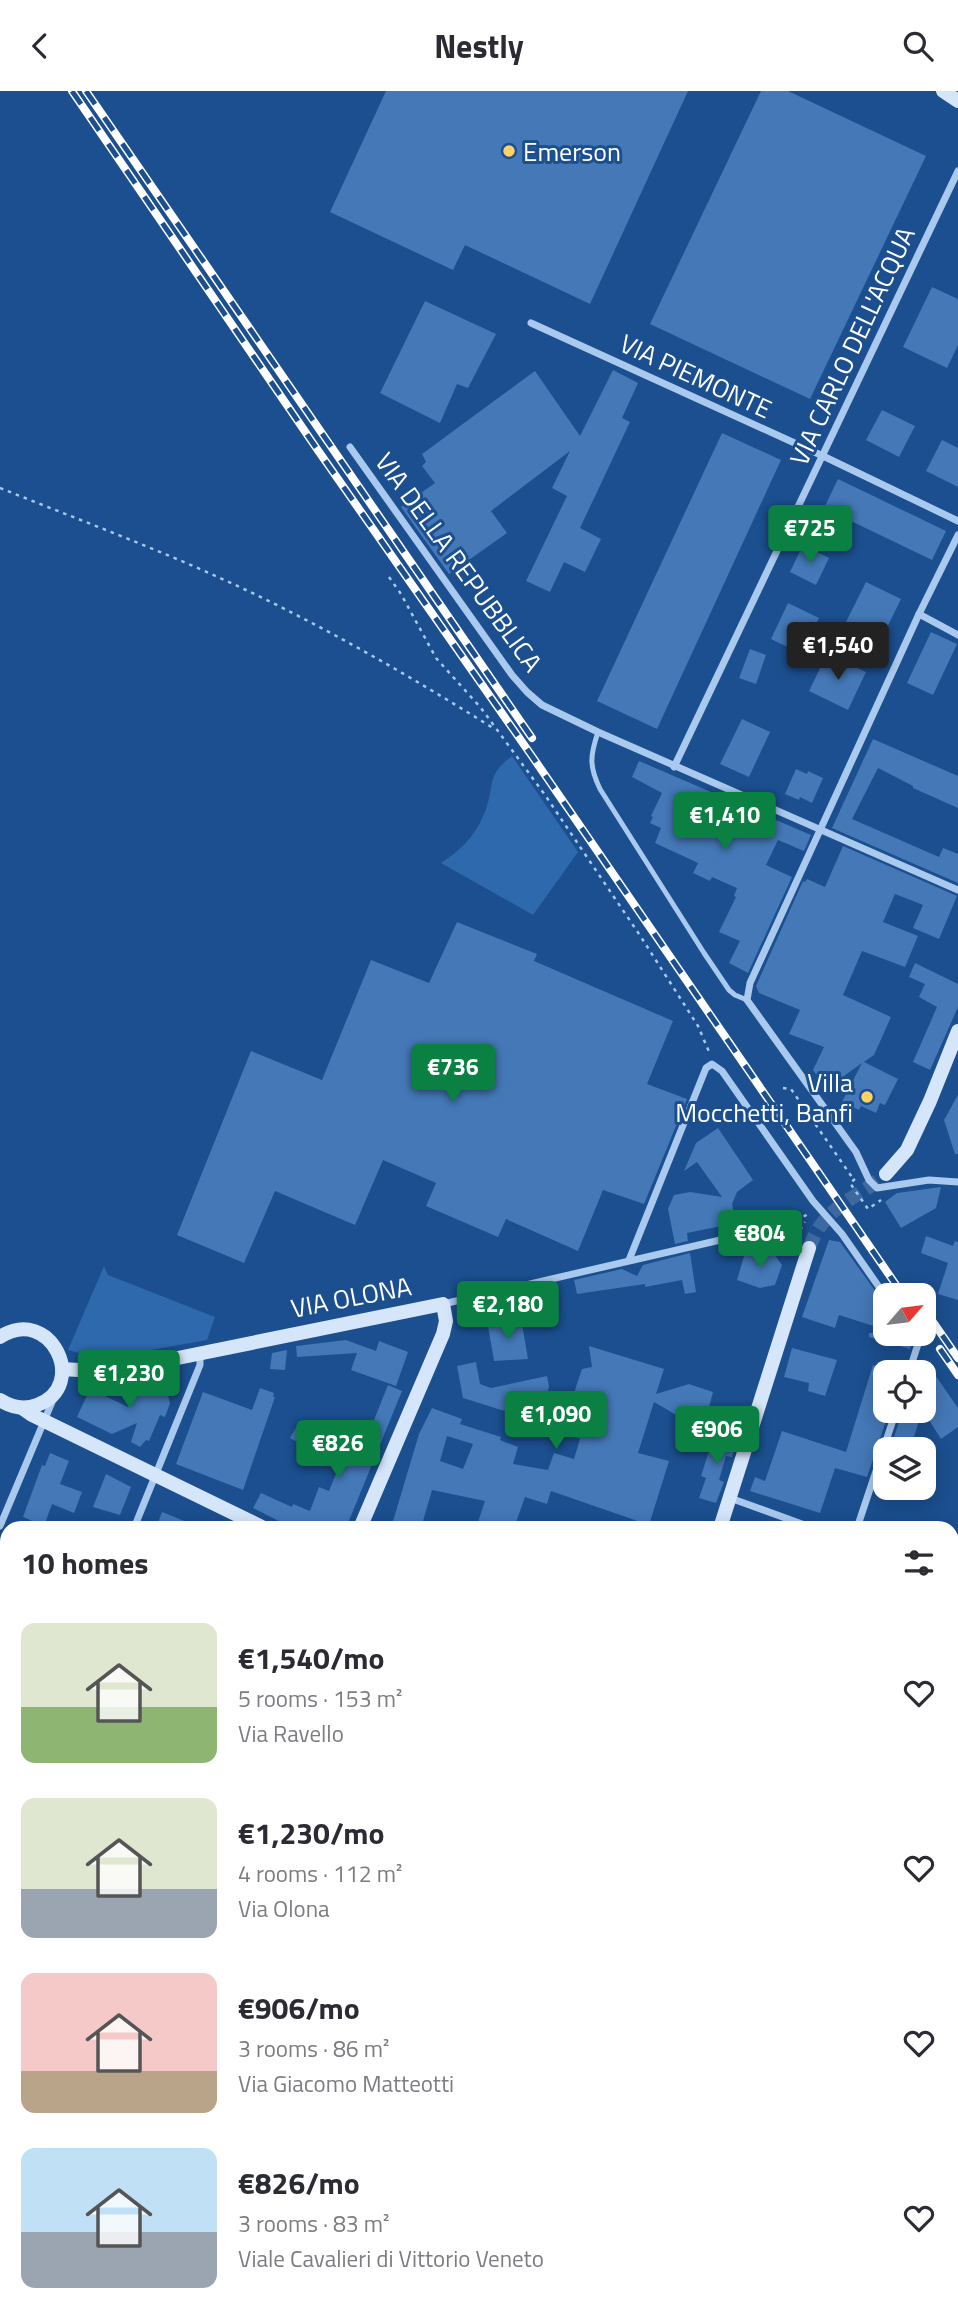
<!DOCTYPE html>
<html lang="en">
<head>
<meta charset="utf-8">
<style>
	:root { --surface:#fff; --page:#f2f2f3; --text:#2b2b33; --muted:#7c7c81; --accent:#0b8043 }
	body { margin:0; font-family:"Titillium Web",sans-serif; background:var(--page); color:var(--text); height:100vh; display:flex; flex-direction:column; font-size:26px; white-space:nowrap }
	* { box-sizing:border-box; margin:0 }
	p { font-size:23px; color:var(--muted) }
	.icon { flex:none; width:38px; height:38px; fill:none; stroke:currentColor; stroke-width:2; stroke-linecap:round; stroke-linejoin:round }
	.map { position:relative; flex:1; overflow:hidden }
	.details { position:absolute; left:0px; top:1430px; width:959px; height:800px; display:flex; flex-direction:column; background:var(--surface); border-radius:21px 21px 0 0; box-shadow:0 4px 18px #0003 }
	.details>* { flex:none }
	.needle { width:46px; rotate:62deg }
	.controls { position:absolute; left:873px; top:1192px; display:grid; gap:14px }
	.controls a { display:grid; place-items:center; width:63px; height:63px; border-radius:14px; background:var(--surface); box-shadow:0 4px 18px #0003; font-size:35px }
	.price { position:absolute; translate:-50% -60px; padding:0 16px; border-radius:7px; background:var(--accent); color:#fff; font-size:23px; line-height:46px; filter:drop-shadow(0 2px 4px #0008) }
	.price::after { content:''; position:absolute; left:50%; top:42px; width:21px; height:16px; margin-left:-10px; background:inherit; clip-path:polygon(0 0,100% 0,50% 100%) }
	.price.selected { background:#222; color:#fff }
	ul { padding:0; list-style:none }
	li { display:flex; align-items:center; gap:21px; height:175px; padding:0 21px }
	li span { display:grid; place-items:center; flex:none; width:196px; height:140px; border-radius:14px; color:#555 }
	li>.icon { margin-inline-start:auto }
	span .icon { width:84px; height:84px; fill:#fffc; stroke-width:1 }
	li b { font-size:30px }
	h2 { display:flex; justify-content:space-between; align-items:center; height:84px; padding:0 21px; font-size:30px }
	header { display:flex; justify-content:space-between; align-items:center; height:91px; padding:0 21px; background:var(--surface); font-size:32px; font-weight:700 }
	.map>svg:first-child { display:block }
	.green { fill:#2e69ad }
	.building { fill:#4478b7; fill-rule:evenodd }
	.lines { fill:none; stroke-linecap:round; stroke-linejoin:round }
	.secondary-tunnel { stroke:#3d69a0; stroke-width:14; stroke-dasharray:14 7; stroke-linecap:butt }
	.path { stroke:#a9c9ee; stroke-width:2.5; stroke-dasharray:3.5 5; stroke-linecap:butt }
	.lane { stroke:#a9c9ee; stroke-width:5 }
	.street { stroke:#a9c9ee; stroke-width:7 }
	.secondary { stroke:#d6e6fa; stroke-width:14 }
	.rail-casing { stroke:#fff; stroke-width:8 }
	.rail { stroke:#1b4f8f; stroke-width:5; stroke-dasharray:16; stroke-linecap:butt }
	.poi-dot { fill:#ffd166; stroke:#1b4f8f; stroke-width:2.5 }
	.labels { text-anchor:middle; dominant-baseline:central; stroke-width:6; stroke-linejoin:round; paint-order:stroke }
	.poi-label { font-size:26px; fill:#fff; stroke:#1b4f8f; text-anchor:start }
	.street-label { font-size:26px; fill:#fff; stroke:#1b4f8f }
</style>
</head>
<body>
<header><svg class="icon" aria-label="back" viewBox="0 0 24 24"><path d="M15 5l-7 7 7 7"/></svg>Nestly<svg class="icon" aria-label="search" viewBox="0 0 24 24"><circle cx="10" cy="10" r="6"/><path d="M15 15l6 6"/></svg></header>
<div class="map">
<svg width="958" height="2229" viewBox="0 0 958 2229">
	<rect width="100%" height="100%" fill="#1b4f8f"/>
	<g class="green">
		<path d="M512 665 578 761 533 824 441 772C461 759 475 745 484 723 496 695 484 686 512 665Z"/>
		<polygon points="104,1175 108,1184 215,1226 207,1249 101,1268 68,1259"/>
	</g>
	<g class="building">
		<polygon points="386,0 688,0 590,213 465,154 453,179 330,121"/>
		<polygon points="761,0 788,0 926,65 810,308 650,233"/>
		<polygon points="932,196 958,208 958,254 947,277 903,256"/>
		<polygon points="425,210 496,243 468,297 457,293 440,332 380,302"/>
		<polygon points="613,279 638,292 622,327 630,331 580,437 601,448 585,481 564,471 550,501 526,490 567,405 552,397 570,360 491,420 507,442 449,483 401,416 435,392 422,375 426,371 422,363 535,280 580,345"/>
		<polygon points="882,319 915,335 899,366 866,349"/>
		<polygon points="722,342 781,369 657,638 597,610"/>
		<polygon points="942,349 958,357 958,396 926,380"/>
		<polygon points="838,388 946,440 932,469 824,417"/>
		<polygon points="803,454 829,467 816,494 790,481"/>
		<polygon points="866,491 901,508 879,553 844,535"/>
		<polygon points="788,512 819,527 802,563 771,548"/>
		<polygon points="931,541 957,553 933,604 907,592"/>
		<polygon points="750,558 766,564 756,593 739,587"/>
		<polygon points="827,563 866,581 848,619 809,600"/>
		<polygon points="742,628 770,641 749,686 720,673"/>
		<polygon points="873,648 958,685 958,717 913,697 913,695 878,677 852,728 939,766 943,757 958,763 958,792 832,737"/>
		<polygon points="639,670 811,744 804,760 778,749 766,774 792,786 748,882 729,872 740,850 719,841 736,806 734,805 737,797 712,786 710,790 693,782 698,772 655,752 661,737 650,732 653,726 651,725 662,702 632,686"/>
		<polygon points="796,678 807,683 808,680 823,687 812,712 800,706 799,709 785,703"/>
		<polygon points="843,755 957,805 939,848 913,837 923,814 895,803 883,831 918,845 905,876 862,860 843,904 891,926 874,964 864,971 898,988 885,1014 880,1012 876,1022 861,1015 859,1019 842,1011 862,972 826,998 813,979 824,956 789,943 800,919 759,902 756,895 803,790 805,791 807,788 825,796"/>
		<polygon points="457,831 537,863 534,870 673,930 647,993 687,1008 644,1113 603,1099 578,1160 506,1128 498,1146 426,1115 436,1092 383,1069 355,1134 275,1100 244,1172 177,1144 251,960 322,989 371,869 429,892"/>
		<polygon points="915,872 958,893 958,916 930,979 913,971 937,916 919,906 925,893 909,886"/>
		<polygon points="958,1004 958,1063 955,1063 944,1029"/>
		<polygon points="718,1037 753,1089 737,1101 732,1113 736,1132 687,1142 688,1150 675,1153 668,1118 674,1104 690,1101 722,1106 697,1071 684,1080 696,1052"/>
		<polygon points="941,1096 936,1117 901,1137 885,1111 897,1102"/>
		<polygon points="926,1145 953,1155 955,1150 958,1151 958,1209 938,1203 948,1172 921,1162"/>
		<polygon points="829,1149 840,1151 886,1215 886,1239 839,1224 835,1237 802,1226"/>
		<polygon points="772,1160 782,1174 775,1194 760,1197 737,1189 744,1165"/>
		<polygon points="690,1162 696,1201 685,1203 682,1189 645,1196 645,1193 577,1203 574,1189 622,1178 637,1185 643,1174"/>
		<polygon points="521,1227 528,1268 494,1270 488,1235"/>
		<polygon points="869,1242 905,1242 911,1254 910,1258 869,1246"/>
		<polygon points="346,1249 376,1260 379,1250 408,1261 396,1295 351,1279 357,1262 297,1266 296,1255"/>
		<path d="M589 1255 664 1278 656 1303 689 1293 713 1301 707 1324 695 1335 654 1311 638 1362 669 1370 649 1434 551 1400 547 1413 525 1406 514 1437H476L485 1410 432 1399 421 1437H391L419 1343 432 1317 462 1328 460 1333 501 1346 500 1349 518 1356 513 1373 548 1379 554 1362 574 1368 580 1348 561 1341 582 1278 592 1276ZM447 1345 473 1353 463 1378 440 1370Z"/>
		<polygon points="792,1257 837,1269 825,1305 808,1300 809,1292 784,1286"/>
		<polygon points="287,1259 285,1279 270,1278 272,1262"/>
		<polygon points="924,1268 958,1317 958,1336 941,1348 924,1321"/>
		<polygon points="476,1271 480,1293 491,1297 547,1285 549,1296 542,1318 517,1324 463,1307 457,1275"/>
		<polygon points="873,1274 886,1277 886,1320 889,1321 867,1386 835,1377 820,1422 750,1400 755,1386 765,1390 782,1340 846,1361"/>
		<polygon points="163,1285 170,1312 165,1326 160,1324 149,1350 146,1349 140,1356 131,1351 137,1332 112,1343 77,1326 90,1298 128,1316 136,1297 135,1291"/>
		<polygon points="388,1294 402,1300 346,1437 293,1437 253,1417 261,1402 292,1416 293,1413 310,1420 319,1396 329,1400 350,1348 364,1354"/>
		<polygon points="260,1297 274,1302 273,1306 275,1306 243,1399 176,1373 203,1301 252,1319"/>
		<polygon points="901,1325 919,1330 910,1358 890,1358"/>
		<polygon points="297,1335 312,1344 306,1356 290,1347"/>
		<polygon points="721,1338 739,1344 732,1366 726,1365 719,1389 724,1391 716,1412 699,1407 706,1387 701,1385 710,1357 716,1359"/>
		<polygon points="50,1362 69,1370 60,1393 82,1401 74,1422 52,1413 44,1435 23,1426 42,1374 45,1375"/>
		<polygon points="106,1383 131,1396 120,1424 93,1416"/>
		<polygon points="162,1421 199,1436 199,1437 156,1437"/>
	</g>
	<g class="lines">
		<path class="secondary-tunnel" d="M809 1157C825 1114 854 1110 886 1083"/>
		<g class="path">
			<path d="M0 397C82 430 166 461 246 499 332 540 413 587 493 637"/>
			<polyline points="389,486 401,503 436,567 481,617 545,704 641,846 698,935 710,963"/>
			<polyline points="783,997 791,998 854,1089"/>
			<polyline points="855,1088 850,1092 868,1118 881,1109"/>
			<polyline points="738,1155 791,1145 795,1147 805,1131"/>
			<polyline points="794,1155 791,1145 801,1127 808,1123"/>
			<polyline points="952,1490 958,1493"/>
		</g>
		<path class="lane" d="M598 641C590 665 589 675 600 698L704 862 729 899 735 904 747 909"/>
		<g class="street">
			<polyline points="531,232 823,365 958,430"/>
			<polyline points="350,356 512,584 527,601 542,614 598,641 958,799"/>
			<polyline points="958,444 919,523 750,892 747,909 856,1061 869,1089 877,1097 929,1089 958,1091"/>
			<polyline points="919,523 958,544"/>
			<polyline points="674,676 958,80"/>
			<polyline points="629,1169 706,977 712,973 722,980 813,1110 842,1143 886,1206"/>
			<polyline points="443,1213 729,1147"/>
			<polyline points="909,1281 918,1253 911,1242"/>
			<polyline points="730,1407 813,1437"/>
			<polyline points="0,1435 55,1304"/>
			<polyline points="134,1437 200,1274 200,1262"/>
			<polyline points="857,1437 896,1320"/>
			<polyline points="0,1667 7,1670"/>
			<polyline points="0,1785 7,1768"/>
			<polyline points="952,1925 958,1927"/>
			<polyline points="0,2007 7,2009"/>
			<polyline points="952,2132 958,2134"/>
			<polyline points="534,2222 548,2229"/>
			<polyline points="32,2229 34,2222"/>
			<polyline points="180,2229 183,2222"/>
			<polyline points="344,2229 346,2222"/>
			<polyline points="760,2229 762,2222"/>
		</g>
		<g class="secondary">
			<polyline points="943,0 958,10"/>
			<polyline points="886,1083 907,1059 930,1010 958,940"/>
			<path d="M0 1246C50 1213 90 1295 37 1314 24 1319 11 1316 0 1309"/>
			<polyline points="62,1278 95,1280 163,1270 443,1213 446,1230 443,1243 360,1437"/>
			<polyline points="22,1317 32,1324 264,1437"/>
			<polyline points="720,1437 809,1157"/>
			<polyline points="467,2229 469,2222"/>
		</g>
		<defs>
			<g id="rail">
				<polyline points="72,0 317,358 534,668 903,1204"/>
				<polyline points="86,0 532,647"/>
				<polyline points="924,1218 958,1267"/>
				<polyline points="940,1258 958,1284"/>
			</g>
		</defs>
		<use href="#rail" class="rail-casing"/>
		<use href="#rail" class="rail"/>
	</g>
	<g class="poi-dot">
		<circle cx="509" cy="60" r="7"/>
		<circle cx="867" cy="1006" r="7"/>
	</g>
	<g class="labels">
		<g class="poi-label">
			<text x="523" y="60">Emerson</text>
			<text x="853" y="991" text-anchor="end">Villa<tspan x="853" dy="30">Mocchetti, Banfi</tspan></text>
		</g>
		<g class="street-label">
			<text transform="translate(852 255) rotate(-65)">VIA CARLO DELL'ACQUA</text>
			<text transform="translate(696 285) rotate(25)">VIA PIEMONTE</text>
			<text transform="translate(459 471) rotate(54)">VIA DELLA REPUBBLICA</text>
			<text transform="translate(351 1206) rotate(-11)">VIA OLONA</text>
		</g>
	</g>
</svg>
<div class="controls">
<a><svg class="needle" viewBox="-14 -14 28 28"><path d="M0-13l5 13h-10z" fill="#e53935"/><path d="M0 13l5-13h-10z" fill="#7c7c81"/></svg></a>
<a><svg class="icon" aria-label="locate" viewBox="0 0 24 24"><circle cx="12" cy="12" r="6"/><path d="M12 2v4M12 18v4M2 12h4M18 12h4"/></svg></a>
<a><svg class="icon" aria-label="layers" viewBox="0 0 24 24"><path d="M12 4l9 5-9 5-9-5zM3 14l9 5 9-5"/></svg></a>
</div>
<b class="price" style="left:810px;top:474px">€725</b>
<b class="price selected" style="left:838px;top:591px">€1,540</b>
<b class="price" style="left:725px;top:761px">€1,410</b>
<b class="price" style="left:453px;top:1013px">€736</b>
<b class="price" style="left:760px;top:1179px">€804</b>
<b class="price" style="left:508px;top:1250px">€2,180</b>
<b class="price" style="left:129px;top:1319px">€1,230</b>
<b class="price" style="left:556px;top:1360px">€1,090</b>
<b class="price" style="left:717px;top:1375px">€906</b>
<b class="price" style="left:338px;top:1389px">€826</b>
<section class="details">
<h2>10 homes<svg class="icon" aria-label="filters" viewBox="0 0 24 24"><path d="M4 7h16M4 17h16"/><circle cx="9" cy="7" r="2"/><circle cx="15" cy="17" r="2"/></svg></h2>
<ul>
<li><span style="background:linear-gradient(#dfe7d0 60%,#8fb573 0)"><svg class="icon" aria-label="home" viewBox="0 0 24 24"><path d="M3 11l9-7 9 7M6 9v11h12V9"/></svg></span><div><b>€1,540/mo</b><p>5 rooms · 153 m²</p><p>Via Ravello</p></div><svg class="icon" aria-label="heart" viewBox="0 0 24 24"><path d="M12 20l-8-8c-3-5 5-10 8-4 3-6 11-1 8 4z"/></svg></li>
<li><span style="background:linear-gradient(#dfe7d0 65%,#9aa5b1 0)"><svg class="icon" aria-label="home" viewBox="0 0 24 24"><path d="M3 11l9-7 9 7M6 9v11h12V9"/></svg></span><div><b>€1,230/mo</b><p>4 rooms · 112 m²</p><p>Via Olona</p></div><svg class="icon" aria-label="heart" viewBox="0 0 24 24"><path d="M12 20l-8-8c-3-5 5-10 8-4 3-6 11-1 8 4z"/></svg></li>
<li><span style="background:linear-gradient(#f6c9c9 70%,#b9a48a 0)"><svg class="icon" aria-label="home" viewBox="0 0 24 24"><path d="M3 11l9-7 9 7M6 9v11h12V9"/></svg></span><div><b>€906/mo</b><p>3 rooms · 86 m²</p><p>Via Giacomo Matteotti</p></div><svg class="icon" aria-label="heart" viewBox="0 0 24 24"><path d="M12 20l-8-8c-3-5 5-10 8-4 3-6 11-1 8 4z"/></svg></li>
<li><span style="background:linear-gradient(#bfe0f5 60%,#9aa5b1 0)"><svg class="icon" aria-label="home" viewBox="0 0 24 24"><path d="M3 11l9-7 9 7M6 9v11h12V9"/></svg></span><div><b>€826/mo</b><p>3 rooms · 83 m²</p><p>Viale Cavalieri di Vittorio Veneto</p></div><svg class="icon" aria-label="heart" viewBox="0 0 24 24"><path d="M12 20l-8-8c-3-5 5-10 8-4 3-6 11-1 8 4z"/></svg></li>
</ul>
</section>
</div>
</body>
</html>
